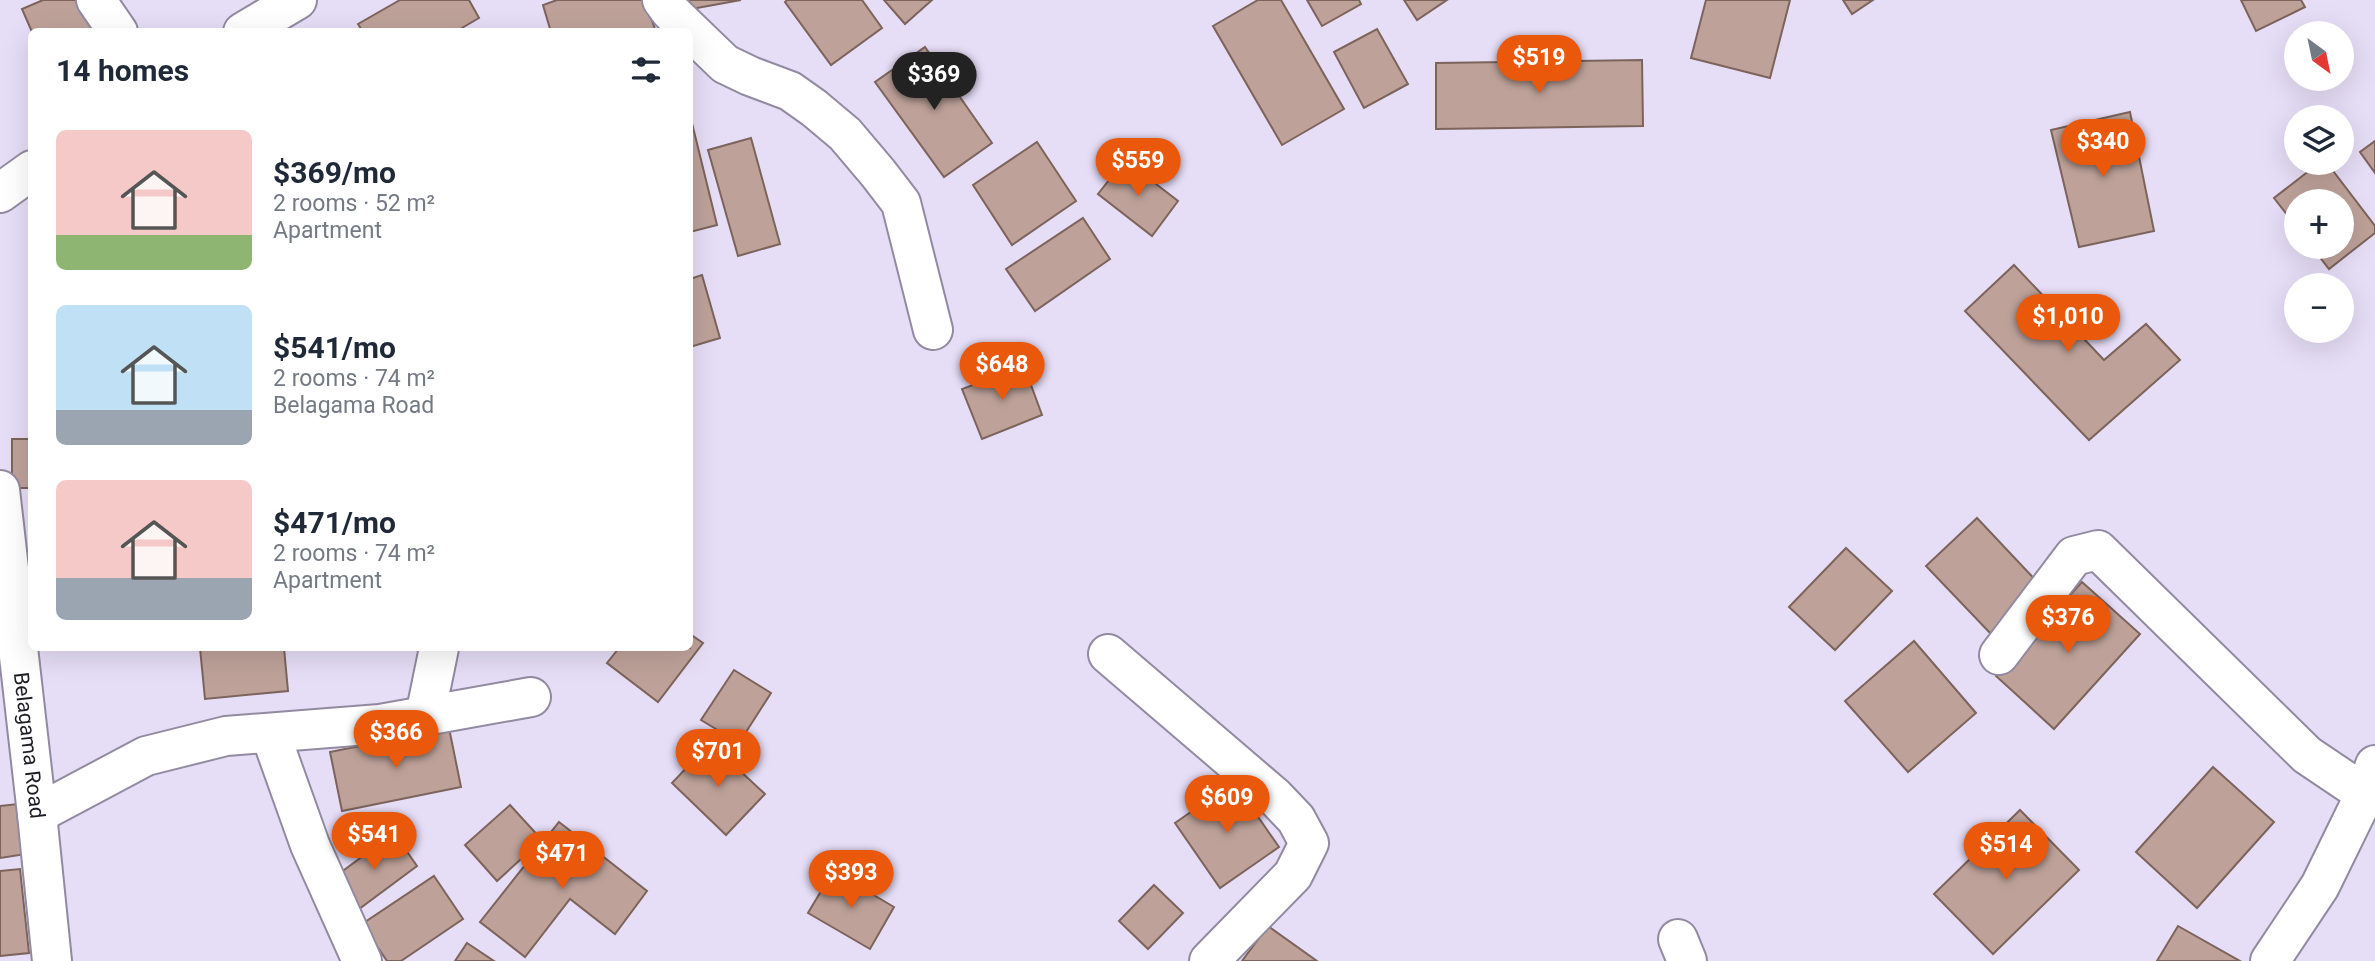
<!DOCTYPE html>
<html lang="en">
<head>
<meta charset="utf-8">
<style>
	:root { --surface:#fff; --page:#f2f2f3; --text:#1f2937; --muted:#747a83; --accent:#ea580c }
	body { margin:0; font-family:Roboto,sans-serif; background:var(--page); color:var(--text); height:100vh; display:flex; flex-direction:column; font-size:26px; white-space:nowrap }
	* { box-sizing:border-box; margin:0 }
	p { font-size:23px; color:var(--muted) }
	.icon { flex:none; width:38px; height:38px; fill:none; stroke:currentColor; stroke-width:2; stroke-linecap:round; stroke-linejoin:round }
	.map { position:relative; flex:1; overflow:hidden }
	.sheet { position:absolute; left:28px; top:28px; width:665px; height:623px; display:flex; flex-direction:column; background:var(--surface); border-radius:10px; box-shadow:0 7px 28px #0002 }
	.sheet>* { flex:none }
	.needle { width:46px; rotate:147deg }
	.buttons { position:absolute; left:2284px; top:21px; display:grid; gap:14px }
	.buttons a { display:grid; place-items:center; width:70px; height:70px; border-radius:50%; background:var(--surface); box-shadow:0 7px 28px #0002; font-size:35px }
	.price { position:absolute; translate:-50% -60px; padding:0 16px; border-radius:24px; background:var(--accent); color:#fff; font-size:23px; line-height:46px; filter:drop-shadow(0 2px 4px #0008) }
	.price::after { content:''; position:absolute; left:50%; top:42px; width:21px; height:16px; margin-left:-10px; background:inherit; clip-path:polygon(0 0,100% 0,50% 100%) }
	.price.selected { background:#222; color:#fff }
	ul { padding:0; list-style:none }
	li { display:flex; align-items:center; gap:21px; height:175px; padding:0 28px }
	li span { display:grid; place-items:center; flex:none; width:196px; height:140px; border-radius:10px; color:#555 }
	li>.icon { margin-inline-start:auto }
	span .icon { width:84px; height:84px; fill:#fffc; stroke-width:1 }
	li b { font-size:30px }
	h2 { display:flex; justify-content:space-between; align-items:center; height:84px; padding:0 28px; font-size:30px }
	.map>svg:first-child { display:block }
	.building { fill:#bea29a; stroke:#7c635b; stroke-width:2 }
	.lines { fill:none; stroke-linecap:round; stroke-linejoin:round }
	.street-casing { stroke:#928aa0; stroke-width:42 }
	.primary-casing { stroke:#928aa0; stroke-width:42 }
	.street { stroke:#fff; stroke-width:38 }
	.primary { stroke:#fff; stroke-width:38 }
	.labels { text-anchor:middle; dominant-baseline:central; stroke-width:5; stroke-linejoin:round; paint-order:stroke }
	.street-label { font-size:21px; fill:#1f1c25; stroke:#e6ddf6 }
</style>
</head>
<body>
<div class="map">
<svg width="2375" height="961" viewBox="0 0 2375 961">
	<rect width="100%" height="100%" fill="#e6ddf6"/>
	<g class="building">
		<polygon points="43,0 80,0 94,32 32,32 22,9"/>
		<polygon points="400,0 469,0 479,18 455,32 363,32 358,24"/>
		<polygon points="557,0 645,0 656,32 551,32 543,5"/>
		<polygon points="689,0 741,0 691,9"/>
		<polygon points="787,0 862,0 882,28 831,65 785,2"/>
		<polygon points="884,0 932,0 905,24"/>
		<polygon points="1258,0 1281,0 1344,109 1282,145 1213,26"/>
		<polygon points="1307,0 1359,0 1361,4 1322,26"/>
		<polygon points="1404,0 1447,0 1417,20"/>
		<polygon points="1706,0 1790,0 1770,78 1691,58"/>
		<polygon points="1843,0 1873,0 1852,14"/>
		<polygon points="2241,0 2301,0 2305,7 2256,31"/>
		<polygon points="1377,29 1408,84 1364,108 1334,52"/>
		<polygon points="925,47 992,143 944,177 875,82"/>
		<polygon points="1642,60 1643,126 1436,129 1436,63"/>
		<polygon points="2130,112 2154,231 2079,247 2051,130"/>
		<polygon points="690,115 717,225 690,232"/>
		<polygon points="751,138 780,244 738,256 708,150"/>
		<polygon points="2375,141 2375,173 2360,152"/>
		<polygon points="1037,142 1076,201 1012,245 973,185"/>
		<polygon points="1125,160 1178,201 1152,236 1098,194"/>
		<polygon points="2319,163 2327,163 2375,226 2375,233 2329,269 2312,247 2342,247 2342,201 2296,201 2296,226 2274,198"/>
		<polygon points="1083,218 1110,259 1035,311 1006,269"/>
		<polygon points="2014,265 2104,360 2146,324 2180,360 2089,440 1965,311"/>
		<polygon points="702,275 720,338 690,347 690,279"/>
		<polygon points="1024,366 1042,415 982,439 962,389"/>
		<rect x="12" y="439" width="20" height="49"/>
		<polygon points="1977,518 2041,586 1991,634 1926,566"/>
		<polygon points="1846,548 1892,591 1835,650 1789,607"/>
		<polygon points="2082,582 2140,634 2054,729 1996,676"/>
		<polygon points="690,634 703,643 658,702 607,663 619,648 690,648"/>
		<polygon points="1914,641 1976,713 1908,772 1845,701"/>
		<polygon points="200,648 284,648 288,691 205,699"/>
		<polygon points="734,670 771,693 739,743 701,720"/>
		<polygon points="449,728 461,787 342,811 330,752"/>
		<polygon points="710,743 765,794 726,835 672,783"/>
		<polygon points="2213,767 2274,822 2197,908 2136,852"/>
		<polygon points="1234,782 1279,847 1220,888 1175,823"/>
		<polygon points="18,804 26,854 0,858 0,806"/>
		<polygon points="510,805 542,840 497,881 465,845"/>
		<polygon points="2020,810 2079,870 1993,954 1934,894"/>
		<polygon points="559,822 647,891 615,934 570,899 525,957 480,922"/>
		<polygon points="394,833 417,866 355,912 332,879"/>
		<polygon points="20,869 29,953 0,956 0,871"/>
		<polygon points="833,871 894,907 870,949 808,913"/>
		<polygon points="434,876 463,919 401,961 387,961 362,924"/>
		<polygon points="1154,885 1183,913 1148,949 1119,921"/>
		<polygon points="1268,926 1317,961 1242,961"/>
		<polygon points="2178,926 2240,961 2157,961"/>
		<polygon points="467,943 494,961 455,961"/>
	</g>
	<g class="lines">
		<defs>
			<g id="street">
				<polyline points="96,0 118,32"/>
				<polyline points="662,0 670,11 725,64 750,76 790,91 814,108 845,134 878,173 901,203 933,330"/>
				<path id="s1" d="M0 490 37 814 52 961"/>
				<polyline points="1108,654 1275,797 1296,819 1309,843 1293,875 1209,961"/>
				<polyline points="1999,655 2074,556 2098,550 2307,755 2365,794"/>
				<polyline points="425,716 439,648"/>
				<polyline points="270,733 310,845 362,961"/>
				<polyline points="37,814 146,756 226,736 380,724 531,697"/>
				<polyline points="1678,939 1687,961"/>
				<polyline points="2270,961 2320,886 2365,794 2375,765"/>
			</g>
			<g id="primary">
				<polyline points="243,32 297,0"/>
				<polyline points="0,193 32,170"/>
			</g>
		</defs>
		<use href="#street" class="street-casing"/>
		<use href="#primary" class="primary-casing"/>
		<use href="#street" class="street"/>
		<use href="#primary" class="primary"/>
	</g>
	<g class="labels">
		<g class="street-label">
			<text stroke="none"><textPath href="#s1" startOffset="257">Belagama Road</textPath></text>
		</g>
	</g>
</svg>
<div class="buttons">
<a><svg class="needle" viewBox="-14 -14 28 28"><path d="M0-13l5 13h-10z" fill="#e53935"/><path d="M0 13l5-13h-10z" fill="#747a83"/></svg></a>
<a><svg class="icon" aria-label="layers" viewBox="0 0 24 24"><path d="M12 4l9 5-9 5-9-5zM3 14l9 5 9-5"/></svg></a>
<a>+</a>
<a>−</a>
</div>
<b class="price" style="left:1539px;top:95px">$519</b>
<b class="price selected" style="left:934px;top:112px">$369</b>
<b class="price" style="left:2103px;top:179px">$340</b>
<b class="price" style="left:1138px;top:198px">$559</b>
<b class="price" style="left:2068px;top:354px">$1,010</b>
<b class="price" style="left:1002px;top:402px">$648</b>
<b class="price" style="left:2068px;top:655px">$376</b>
<b class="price" style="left:396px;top:770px">$366</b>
<b class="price" style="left:718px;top:789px">$701</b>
<b class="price" style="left:1227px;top:835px">$609</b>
<b class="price" style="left:374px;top:872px">$541</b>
<b class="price" style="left:2006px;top:882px">$514</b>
<b class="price" style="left:562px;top:891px">$471</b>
<b class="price" style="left:851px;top:910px">$393</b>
<section class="sheet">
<h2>14 homes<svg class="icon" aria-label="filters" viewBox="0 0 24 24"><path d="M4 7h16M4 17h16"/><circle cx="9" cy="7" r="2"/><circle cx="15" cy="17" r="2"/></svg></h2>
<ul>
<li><span style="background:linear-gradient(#f6c9c9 75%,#8fb573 0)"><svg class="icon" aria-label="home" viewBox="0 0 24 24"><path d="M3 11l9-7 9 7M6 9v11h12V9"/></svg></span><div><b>$369/mo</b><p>2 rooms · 52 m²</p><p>Apartment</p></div></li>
<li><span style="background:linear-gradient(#bfe0f5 75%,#9aa5b1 0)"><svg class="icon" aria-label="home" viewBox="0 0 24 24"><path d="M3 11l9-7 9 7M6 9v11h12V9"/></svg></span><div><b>$541/mo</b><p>2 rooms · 74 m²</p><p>Belagama Road</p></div></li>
<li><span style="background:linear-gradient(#f6c9c9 70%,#9aa5b1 0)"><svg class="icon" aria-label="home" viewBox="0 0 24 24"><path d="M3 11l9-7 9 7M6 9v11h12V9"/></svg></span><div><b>$471/mo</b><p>2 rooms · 74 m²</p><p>Apartment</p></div></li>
</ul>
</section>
</div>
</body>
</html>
